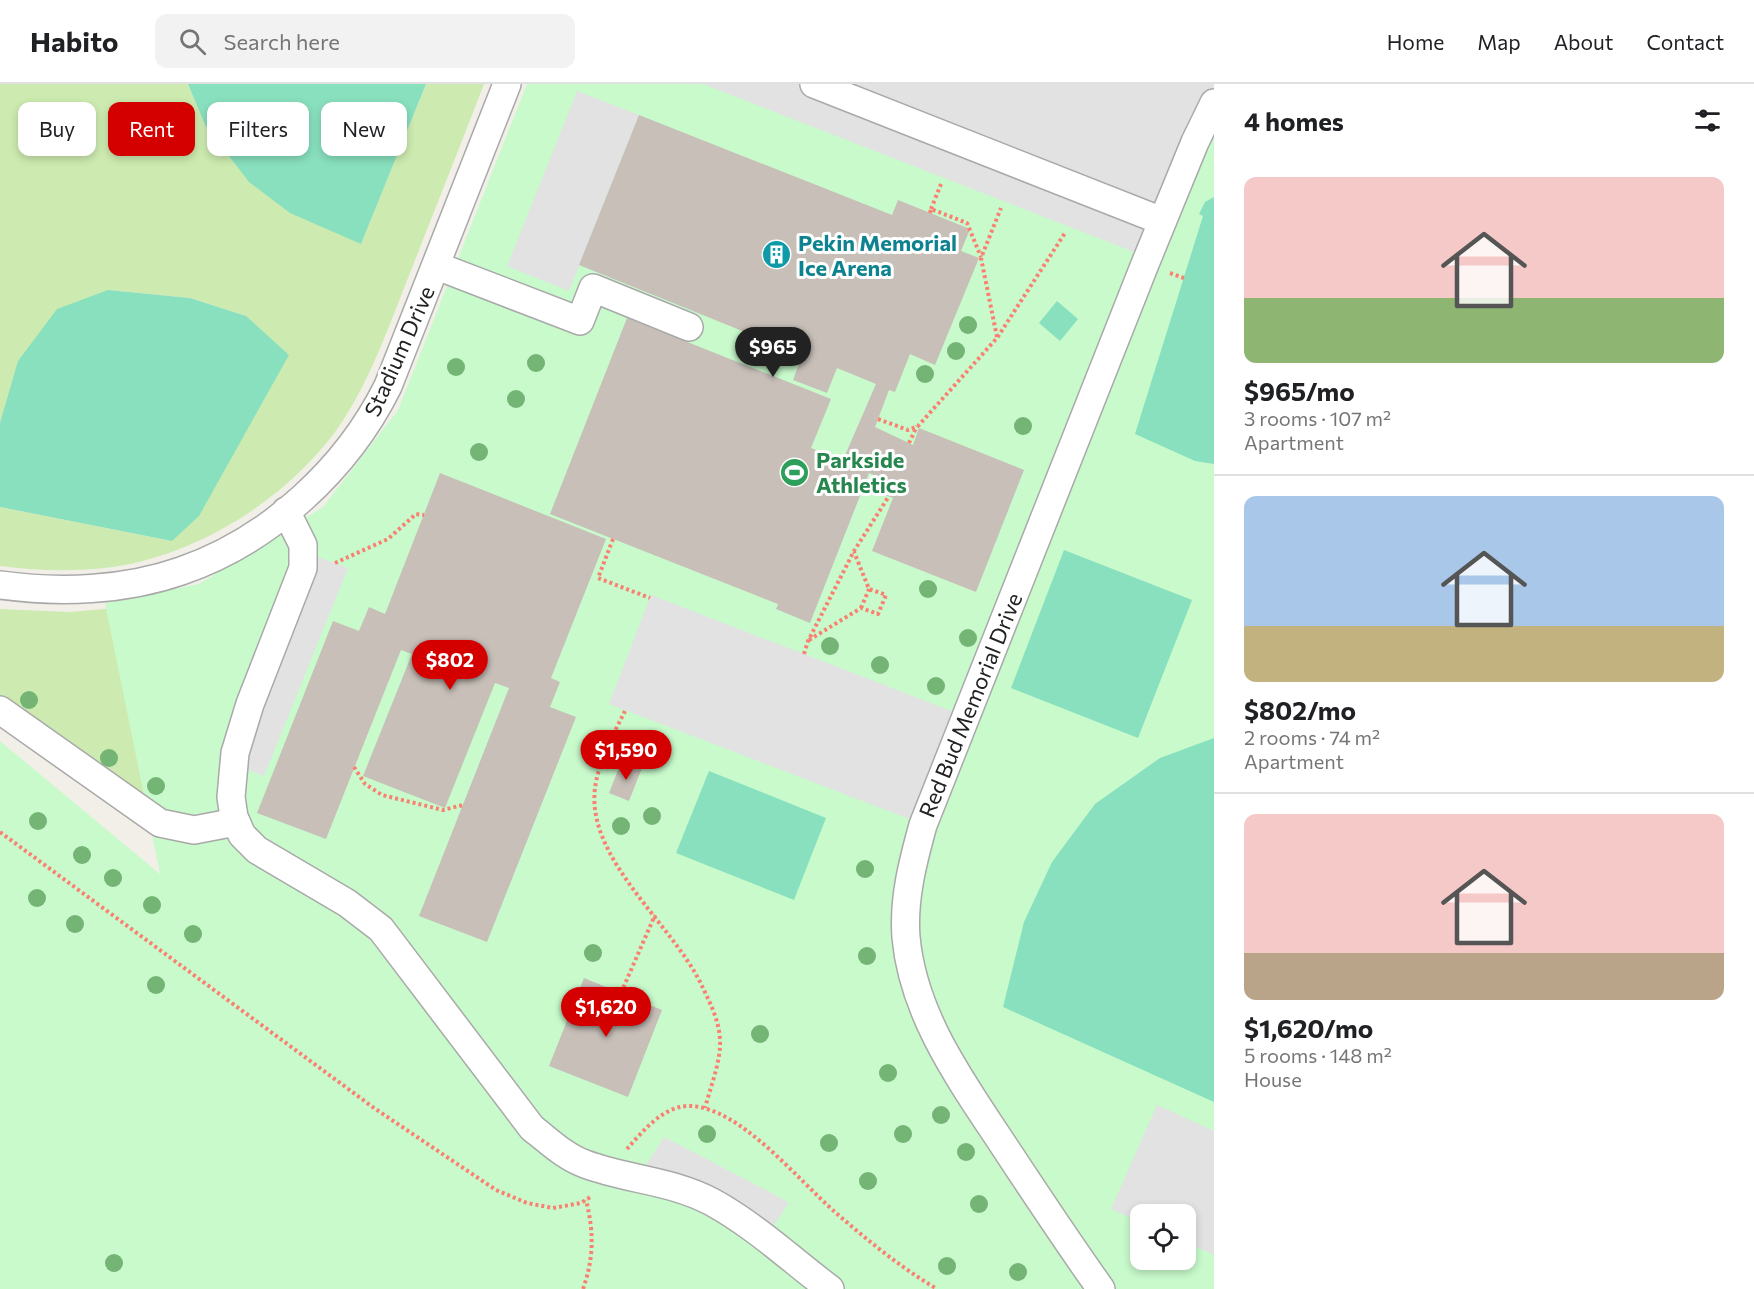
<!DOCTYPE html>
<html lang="en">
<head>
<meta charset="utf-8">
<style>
	:root { --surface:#fff; --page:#f2f2f2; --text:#202124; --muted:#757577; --line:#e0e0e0; --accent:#d40000 }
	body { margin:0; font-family:Commissioner,sans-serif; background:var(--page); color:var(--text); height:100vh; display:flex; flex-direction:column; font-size:22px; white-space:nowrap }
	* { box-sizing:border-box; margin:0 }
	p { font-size:20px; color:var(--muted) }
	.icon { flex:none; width:33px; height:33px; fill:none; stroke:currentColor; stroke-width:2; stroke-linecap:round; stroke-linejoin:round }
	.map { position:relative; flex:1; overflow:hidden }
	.panel { display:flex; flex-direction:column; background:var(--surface); width:540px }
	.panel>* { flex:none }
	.hud { position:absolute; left:18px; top:18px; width:570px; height:54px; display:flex; gap:12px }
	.tools { position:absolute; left:1130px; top:1120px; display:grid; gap:12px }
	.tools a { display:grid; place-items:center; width:66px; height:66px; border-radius:12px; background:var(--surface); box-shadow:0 3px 9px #0003; font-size:30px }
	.price { position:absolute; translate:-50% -51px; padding:0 14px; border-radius:21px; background:var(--accent); color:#fff; font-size:20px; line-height:39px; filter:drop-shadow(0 2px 3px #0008) }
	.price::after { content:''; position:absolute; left:50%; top:36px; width:18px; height:14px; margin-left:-9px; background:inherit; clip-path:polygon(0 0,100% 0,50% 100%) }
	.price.active { background:#222; color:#fff }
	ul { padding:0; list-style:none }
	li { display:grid; align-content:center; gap:12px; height:318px; padding:0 30px }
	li+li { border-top:2px solid var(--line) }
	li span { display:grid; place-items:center; height:186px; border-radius:12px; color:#555 }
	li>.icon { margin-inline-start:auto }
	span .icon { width:108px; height:108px; fill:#fffc; stroke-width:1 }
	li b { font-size:26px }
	h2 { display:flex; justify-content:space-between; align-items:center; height:72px; padding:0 30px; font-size:26px }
	.tag { padding:0 21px; border-radius:12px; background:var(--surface); box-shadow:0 3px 9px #0003; font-size:21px; line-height:54px }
	.tag.active { background:var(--accent); color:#fff }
	header { display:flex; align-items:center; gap:36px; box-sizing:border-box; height:84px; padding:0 30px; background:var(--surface); border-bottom:2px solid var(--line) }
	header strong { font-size:28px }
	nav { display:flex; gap:33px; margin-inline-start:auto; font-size:21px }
	.search { width:420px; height:54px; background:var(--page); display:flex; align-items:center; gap:15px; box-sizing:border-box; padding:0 21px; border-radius:12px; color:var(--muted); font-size:22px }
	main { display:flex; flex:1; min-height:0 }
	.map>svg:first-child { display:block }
	.grass { fill:#cdebb0 }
	.park { fill:#c8facc; fill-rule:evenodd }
	.pitch { fill:#88e0be }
	.parking { fill:#e2e2e2 }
	.building { fill:#c7bfb8 }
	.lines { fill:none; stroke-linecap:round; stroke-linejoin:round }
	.minor-casing { stroke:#a9a9a9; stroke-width:30 }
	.path { stroke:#fa8072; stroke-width:4; stroke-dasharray:3 3; stroke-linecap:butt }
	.minor { stroke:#fff; stroke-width:27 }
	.tree { fill:#74b475 }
	.labels { text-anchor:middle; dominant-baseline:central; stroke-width:6; stroke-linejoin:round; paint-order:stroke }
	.culture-label { font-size:22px; font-weight:bold; fill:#0d838f; stroke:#fff; text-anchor:start }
	.street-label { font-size:22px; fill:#222; stroke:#fff }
	.leisure-label { font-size:22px; font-weight:bold; fill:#27864d; stroke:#fff; text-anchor:start }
</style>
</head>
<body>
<header>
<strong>Habito</strong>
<div class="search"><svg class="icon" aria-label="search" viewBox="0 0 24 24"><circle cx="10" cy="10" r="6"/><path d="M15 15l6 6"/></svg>Search here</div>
<nav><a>Home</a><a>Map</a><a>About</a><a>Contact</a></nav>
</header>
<main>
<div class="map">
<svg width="1214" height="1205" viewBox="0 0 1214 1205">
	<rect width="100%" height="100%" fill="#f2efe9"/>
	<g class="grass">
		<path d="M0 0H188L205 41 361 160 426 0H484C459 65 433 130 408 194 389 242 372 291 344 335 295 410 202 470 113 483 75 488 38 487 0 482V423L172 457 246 232 190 214 108 206 0 338Z"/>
		<polygon points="115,524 168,736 0,614 0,525 70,528"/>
	</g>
	<path class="park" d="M527 0H1214V1205H0V657L160 790 105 519 199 500 323 423 398 326ZM1140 1131H1185V1176H1140Z"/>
	<g class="pitch">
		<polygon points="188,0 426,0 361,160 290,129 249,98 205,41"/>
		<polygon points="1214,113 1214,380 1195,377 1135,350 1203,132 1199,130 1205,118"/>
		<polygon points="108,206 190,214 246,232 289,271 199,432 172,457 0,423 0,339 18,277 57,225"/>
		<polygon points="1057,217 1078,235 1060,257 1039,239"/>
		<polygon points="1064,466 1192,516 1138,654 1011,604"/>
		<polygon points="1214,654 1214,1018 1003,923 1024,838 1052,778 1095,720 1160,674"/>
		<polygon points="709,687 826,734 794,816 676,769"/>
	</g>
	<g class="parking">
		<polygon points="703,0 1214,0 1214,10 1147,173"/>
		<polygon points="577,7 639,31 569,207 507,182"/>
		<polygon points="291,463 348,484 264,692 223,676 290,484"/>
		<polygon points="651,511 954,628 912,736 609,620"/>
		<polygon points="1157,1021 1214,1047 1214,1171 1185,1158 1185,1131 1140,1131 1140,1138 1111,1125"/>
		<polygon points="664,1053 770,1108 789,1119 774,1141 680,1091 646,1081"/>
	</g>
	<g class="building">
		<polygon points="639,31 892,131 898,116 970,145 961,167 979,174 935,281 910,270 895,308 889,306 875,343 913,361 919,344 1024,386 976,508 872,467 893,414 882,410 887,397 869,389 810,539 776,525 778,520 550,430 627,234 831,315 811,364 843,376 876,300 837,284 827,309 793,296 802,271 579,181"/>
		<polygon points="440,389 606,455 551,594 560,598 550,623 576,633 487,858 419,832 509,604 495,599 445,724 363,692 412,570 401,566 326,755 257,729 333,537 359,547 369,523 385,530"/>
		<polygon points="622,676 642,684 629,717 609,709"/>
		<polygon points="584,894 662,926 628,1013 549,982"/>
	</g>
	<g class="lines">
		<defs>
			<g id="minor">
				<polyline points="814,0 1162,137"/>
				<polyline points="437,182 580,237 593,204 689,243"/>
				<path d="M286 427 303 461V484L250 620 235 669 231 713 234 733 242 751 257 766 347 819 381 845 532 1044C549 1057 565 1073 585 1080 628 1096 670 1096 712 1118 754 1141 792 1176 830 1205"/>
				<path d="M0 501C59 509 124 507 181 487 269 457 347 385 388 302L507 0"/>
				<polyline points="0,626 160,739 194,746 236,738"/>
				<path d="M1101 1205C1068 1159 1037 1112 1006 1065 964 1001 913 933 906 853 903 815 913 777 923 741L1145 180 1195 58 1214 19"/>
			</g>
		</defs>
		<use href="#minor" class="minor-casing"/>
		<g class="path">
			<polyline points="931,125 941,100"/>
			<polyline points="930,129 931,125 967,139 981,173"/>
			<polyline points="1170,189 1184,194"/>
			<polyline points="997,253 981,174 1001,124"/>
			<polyline points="878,335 908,346 918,342 997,254 1065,149"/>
			<polyline points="909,359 917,342"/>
			<polyline points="613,455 598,494 650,514"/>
			<polyline points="335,479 388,455 416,430 424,431"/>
			<polyline points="861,524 869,505"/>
			<polyline points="809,556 861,524 878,530 886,511 869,505 854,468"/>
			<polyline points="804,570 808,557 854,467 889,412"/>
			<path d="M625 627C614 649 601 673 596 698 581 772 672 838 702 902 711 921 721 940 720 962 719 982 710 1005 705 1024"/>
			<polyline points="354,683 365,700 382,711 443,726 463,721"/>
			<polyline points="0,748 374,1024 496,1106 527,1119 553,1124 581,1119 592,1112"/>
			<polyline points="621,909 655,831"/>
			<path d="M627 1065C643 1047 663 1022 689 1022 739 1022 798 1096 835 1128 867 1156 900 1183 937 1205"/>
			<path d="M583 1205C594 1174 594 1148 586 1116"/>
		</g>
		<use href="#minor" class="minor"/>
	</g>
	<g class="tree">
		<circle cx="968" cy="241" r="9"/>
		<circle cx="956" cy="267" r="9"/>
		<circle cx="536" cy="279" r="9"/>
		<circle cx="456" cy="283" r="9"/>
		<circle cx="925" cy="290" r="9"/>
		<circle cx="516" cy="315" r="9"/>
		<circle cx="1023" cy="342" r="9"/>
		<circle cx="479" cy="368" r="9"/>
		<circle cx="928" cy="505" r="9"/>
		<circle cx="968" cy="554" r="9"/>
		<circle cx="830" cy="562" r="9"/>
		<circle cx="880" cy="581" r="9"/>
		<circle cx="936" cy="602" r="9"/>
		<circle cx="29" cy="616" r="9"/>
		<circle cx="109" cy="674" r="9"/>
		<circle cx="156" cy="702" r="9"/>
		<circle cx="652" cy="732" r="9"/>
		<circle cx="38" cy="737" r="9"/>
		<circle cx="621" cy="742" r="9"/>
		<circle cx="82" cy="771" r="9"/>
		<circle cx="865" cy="785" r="9"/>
		<circle cx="113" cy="794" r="9"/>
		<circle cx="37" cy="814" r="9"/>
		<circle cx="152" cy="821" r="9"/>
		<circle cx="75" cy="840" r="9"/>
		<circle cx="193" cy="850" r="9"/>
		<circle cx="593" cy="869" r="9"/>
		<circle cx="867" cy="872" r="9"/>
		<circle cx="156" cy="901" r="9"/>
		<circle cx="760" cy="950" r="9"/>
		<circle cx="888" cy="989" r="9"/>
		<circle cx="941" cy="1031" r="9"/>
		<circle cx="707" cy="1050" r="9"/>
		<circle cx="903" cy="1050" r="9"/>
		<circle cx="829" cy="1059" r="9"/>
		<circle cx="966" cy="1068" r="9"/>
		<circle cx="868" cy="1097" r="9"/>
		<circle cx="979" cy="1120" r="9"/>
		<circle cx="114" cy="1179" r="9"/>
		<circle cx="947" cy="1182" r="9"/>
		<circle cx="1018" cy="1188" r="9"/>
	</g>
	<defs>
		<symbol id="building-disc" viewBox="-11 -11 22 22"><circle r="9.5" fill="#0f9aa8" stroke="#fff"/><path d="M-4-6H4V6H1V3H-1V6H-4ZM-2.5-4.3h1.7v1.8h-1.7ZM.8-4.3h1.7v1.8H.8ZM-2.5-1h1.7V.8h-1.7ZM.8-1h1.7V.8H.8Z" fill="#fff"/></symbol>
		<symbol id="stadium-disc" viewBox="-11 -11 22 22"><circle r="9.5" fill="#2e9e5b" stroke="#fff"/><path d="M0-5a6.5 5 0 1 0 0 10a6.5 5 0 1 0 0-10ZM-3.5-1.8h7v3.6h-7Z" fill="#fff"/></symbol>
	</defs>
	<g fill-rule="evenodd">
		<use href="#building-disc" x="760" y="154" width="33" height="33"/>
		<use href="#stadium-disc" x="778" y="372" width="33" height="33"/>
	</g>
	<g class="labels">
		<g class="culture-label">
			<text x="798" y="158">Pekin Memorial<tspan x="798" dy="25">Ice Arena</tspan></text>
		</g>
		<g class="street-label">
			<text transform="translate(399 267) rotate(-66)">Stadium Drive</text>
			<text transform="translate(970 621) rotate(-68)">Red Bud Memorial Drive</text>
		</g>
		<g class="leisure-label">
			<text x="816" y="375">Parkside<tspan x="816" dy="25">Athletics</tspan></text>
		</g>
	</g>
</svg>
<div class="tools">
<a><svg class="icon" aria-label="locate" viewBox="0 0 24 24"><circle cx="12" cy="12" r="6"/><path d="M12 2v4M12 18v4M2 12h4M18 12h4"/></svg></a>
</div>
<b class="price active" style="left:773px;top:294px">$965</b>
<b class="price" style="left:450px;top:607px">$802</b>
<b class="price" style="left:626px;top:697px">$1,590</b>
<b class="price" style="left:606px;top:954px">$1,620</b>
<div class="hud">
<a class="tag">Buy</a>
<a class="tag active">Rent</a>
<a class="tag">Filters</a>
<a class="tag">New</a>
</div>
</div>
<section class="panel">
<h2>4 homes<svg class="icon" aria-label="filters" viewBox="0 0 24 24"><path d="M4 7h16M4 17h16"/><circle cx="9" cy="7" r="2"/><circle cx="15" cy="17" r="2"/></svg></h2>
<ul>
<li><span style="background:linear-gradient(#f6c9c9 65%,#8fb573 0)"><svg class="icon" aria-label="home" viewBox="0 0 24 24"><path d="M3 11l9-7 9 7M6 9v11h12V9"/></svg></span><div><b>$965/mo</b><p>3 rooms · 107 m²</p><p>Apartment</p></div></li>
<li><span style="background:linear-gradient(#a9c7e8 70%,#c2b280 0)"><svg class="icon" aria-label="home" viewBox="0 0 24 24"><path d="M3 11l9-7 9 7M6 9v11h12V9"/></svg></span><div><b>$802/mo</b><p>2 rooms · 74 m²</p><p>Apartment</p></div></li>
<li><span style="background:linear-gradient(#f6c9c9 75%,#b9a48a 0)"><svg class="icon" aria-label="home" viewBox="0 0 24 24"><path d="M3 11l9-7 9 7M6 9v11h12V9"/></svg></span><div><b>$1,620/mo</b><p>5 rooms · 148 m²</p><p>House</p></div></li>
</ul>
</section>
</main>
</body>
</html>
